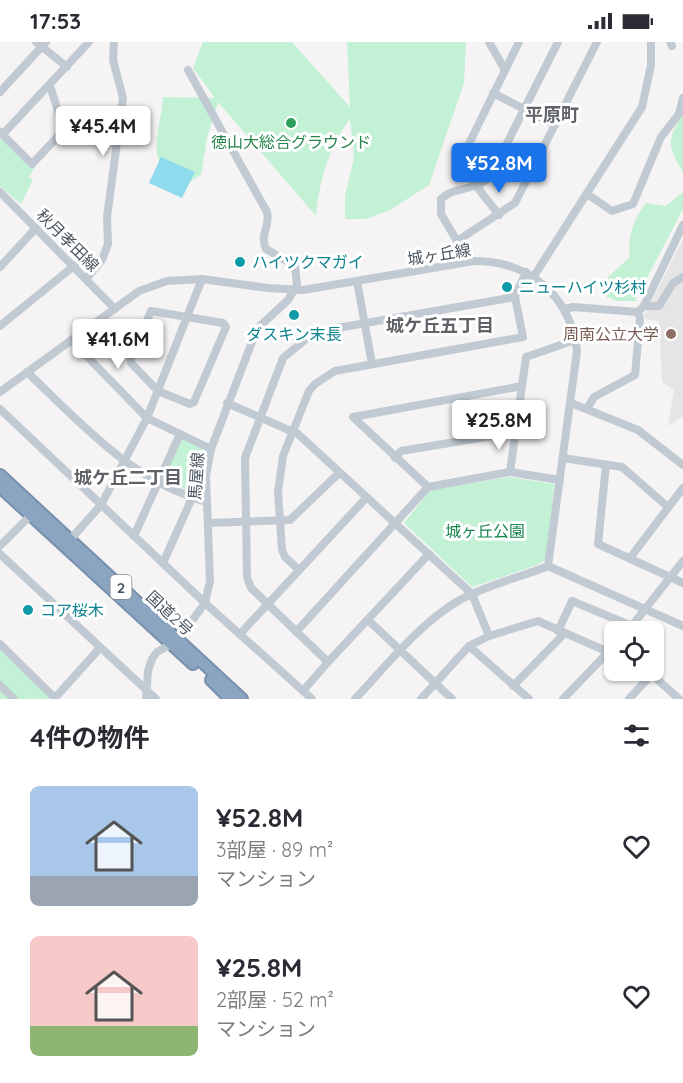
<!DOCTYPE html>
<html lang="ja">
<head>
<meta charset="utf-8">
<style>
	:root { --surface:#fff; --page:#f7f7f7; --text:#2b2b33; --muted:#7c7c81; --accent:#1a73e8 }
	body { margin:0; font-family:Quicksand,"Noto Sans JP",sans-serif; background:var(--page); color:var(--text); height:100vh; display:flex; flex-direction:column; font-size:22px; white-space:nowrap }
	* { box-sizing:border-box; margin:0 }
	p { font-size:20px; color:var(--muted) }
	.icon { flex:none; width:33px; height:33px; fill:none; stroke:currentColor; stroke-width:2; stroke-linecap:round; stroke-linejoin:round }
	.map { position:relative; height:657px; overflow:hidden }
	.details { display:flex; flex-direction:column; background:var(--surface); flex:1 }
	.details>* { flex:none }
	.buttons { position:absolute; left:604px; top:579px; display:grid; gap:12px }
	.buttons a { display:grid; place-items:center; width:60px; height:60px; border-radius:9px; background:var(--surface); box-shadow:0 2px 4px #0004; font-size:30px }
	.price { position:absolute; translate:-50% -51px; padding:0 14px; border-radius:6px; background:#fff; color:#222; font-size:20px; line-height:39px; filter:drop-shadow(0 2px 3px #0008) }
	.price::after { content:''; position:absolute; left:50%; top:36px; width:18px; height:14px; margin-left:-9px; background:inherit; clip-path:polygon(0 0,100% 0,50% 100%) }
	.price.current { background:var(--accent); color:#fff }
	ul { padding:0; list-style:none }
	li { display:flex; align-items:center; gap:18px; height:150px; padding:0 30px }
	li span { display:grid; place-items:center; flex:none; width:168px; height:120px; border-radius:9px; color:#555 }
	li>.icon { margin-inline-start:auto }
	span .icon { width:72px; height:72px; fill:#fffc; stroke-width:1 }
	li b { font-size:26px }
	h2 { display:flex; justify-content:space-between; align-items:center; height:72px; padding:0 30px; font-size:26px }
	.status { display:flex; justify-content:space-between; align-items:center; height:42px; padding:0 30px; background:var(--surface); direction:ltr }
	.status svg { height:16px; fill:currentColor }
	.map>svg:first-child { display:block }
	.education { fill:#e6e4e5 }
	.green { fill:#c3f1d5 }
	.water { fill:#90daee }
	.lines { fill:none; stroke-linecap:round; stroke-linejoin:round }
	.highway-casing { stroke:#7690ad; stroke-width:14 }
	.minor { stroke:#c1cad2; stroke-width:8 }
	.highway { stroke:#8ba5c1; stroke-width:10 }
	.leisure-dot { fill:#2e9e5b; stroke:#fff; stroke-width:2 }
	.culture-dot { fill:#0f9aa8; stroke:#fff; stroke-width:2 }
	.education-dot { fill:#8d6e63; stroke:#fff; stroke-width:2 }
	.labels { text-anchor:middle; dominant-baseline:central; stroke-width:6; stroke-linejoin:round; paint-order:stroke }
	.shield { fill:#fff; stroke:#808990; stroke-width:1.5 }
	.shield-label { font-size:15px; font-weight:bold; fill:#4a5661 }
	.leisure-label { font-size:16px; fill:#27864d; stroke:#fff }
	.street-label { font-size:16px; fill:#4a5661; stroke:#fff }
	.culture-label { font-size:16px; fill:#0d838f; stroke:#fff; text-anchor:start }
	.education-label { font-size:16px; fill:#785e54; stroke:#fff; text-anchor:end }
	.park-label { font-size:16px; fill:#17864f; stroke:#fff }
	.neighbourhood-label { font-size:18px; font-weight:bold; fill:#5f6368; stroke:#fff }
</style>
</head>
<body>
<div class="status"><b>17:53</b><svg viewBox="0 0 49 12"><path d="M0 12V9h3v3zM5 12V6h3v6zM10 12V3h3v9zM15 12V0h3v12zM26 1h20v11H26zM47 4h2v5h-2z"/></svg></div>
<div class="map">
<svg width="683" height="657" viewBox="0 0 683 657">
	<rect width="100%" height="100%" fill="#f5f3f3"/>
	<polygon class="education" points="683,197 683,374 668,384 674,348 662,340 659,279 646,277 644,274"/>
	<g class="green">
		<path d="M203 0H292L350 65 347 0H466L464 41 429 143 390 168 366 177H345V154L354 116 350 77C329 105 319 139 316 174L218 60 207 96 201 133 186 142C141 120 160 97 163 55L215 56 193 26Z"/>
		<path d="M683 73V131C669 106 665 98 683 73Z"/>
		<polygon points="0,96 35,125 29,135 33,138 21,162 0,144"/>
		<path d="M683 150V167L635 259H616L605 254 607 236 630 215C627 195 634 177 646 161L666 164Z"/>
		<polygon points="181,395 209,408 202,435 201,456 165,437"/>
		<polygon points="509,435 554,442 548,510 544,519 534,524 472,545 404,481 428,451 435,447"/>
		<polygon points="0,601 56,657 0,657"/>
	</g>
	<polygon class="water" points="161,115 195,130 182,156 149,141"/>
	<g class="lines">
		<defs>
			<g id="highway">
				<polyline points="0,433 242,657"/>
				<polyline points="0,445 193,622"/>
				<polyline points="211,638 230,657"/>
			</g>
		</defs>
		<use href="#highway" class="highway-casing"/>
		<g class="minor">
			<polyline points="36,0 67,25"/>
			<polyline points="489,0 505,28"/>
			<polyline points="670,0 672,4"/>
			<polyline points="0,50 46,0"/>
			<polyline points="493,51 555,83"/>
			<polyline points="0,90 32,122 62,90 62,81 50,44"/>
			<polyline points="3,92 89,0"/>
			<polyline points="0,150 115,267"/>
			<polyline points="587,152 612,169 633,162 661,95 679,72 683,56"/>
			<polyline points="499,173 459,122 519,0"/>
			<polyline points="457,199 515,161 597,0"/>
			<path d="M461 221 457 199 441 172V157C456 143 477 150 491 133L558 0"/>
			<polyline points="0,225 36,186"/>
			<polyline points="534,234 642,65 651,23 651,0"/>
			<polyline points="87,236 102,218 108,202 107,175 123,56 113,18 114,0"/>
			<polyline points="357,239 372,322"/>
			<polyline points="644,264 659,264 673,241 683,235"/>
			<polyline points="565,267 573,265 638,270 644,264 683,183"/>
			<polygon points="151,269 223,281 226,285 194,360 190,362 158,349 131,321 131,316"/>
			<polyline points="0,284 75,223"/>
			<polyline points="71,298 147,376 211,407"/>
			<path d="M27 330C82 382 131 439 207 460"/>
			<path d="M0 350 139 249 167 239 202 237 268 246 303 248 474 219C529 219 570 253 577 309L548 524"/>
			<polyline points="227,361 298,392 472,552 489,594"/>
			<polyline points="571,361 638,388 683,423"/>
			<polyline points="588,365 594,355 635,333 640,277 638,270"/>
			<polyline points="0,367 205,561 312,657"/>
			<polyline points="395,416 401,409 515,390"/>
			<polyline points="563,416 622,425 668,465"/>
			<polyline points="606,423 598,502 683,541"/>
			<polyline points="510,430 526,315 575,298"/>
			<polyline points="428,445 353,375 522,344"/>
			<polyline points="208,481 290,478 339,431"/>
			<polyline points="134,494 180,392"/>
			<polyline points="70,498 101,463 147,376 202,237"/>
			<polyline points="0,504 30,474"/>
			<polyline points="0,512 156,657"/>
			<polyline points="630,516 683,446"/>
			<polyline points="163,521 192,456"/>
			<polyline points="548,524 683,584"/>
			<polyline points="299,528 285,515 282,508 278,450 283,414 309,349 315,342 335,329 523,295 515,255 526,230"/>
			<polyline points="368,578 452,657"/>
			<polyline points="558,589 572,559 632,584"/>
			<polyline points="296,590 428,445 510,430 560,438"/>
			<polyline points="627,590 683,519"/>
			<polyline points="240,592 366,456"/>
			<polyline points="0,602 56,657"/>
			<polyline points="469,604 529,657"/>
			<polyline points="328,620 251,546 247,535 245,416 283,316 311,293 320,289 515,255"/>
			<polyline points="647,628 679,657"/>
			<polyline points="0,643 14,657"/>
			<polyline points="513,644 564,592"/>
			<polyline points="303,649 328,620 429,512"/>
			<polyline points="55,656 99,607"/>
			<path d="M146 657 148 629 152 617 157 610 177 599 205 561 210 539 206 434 211 407 252 300 261 283 288 258 297 243 295 224 266 207C259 193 271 183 267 170L188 28"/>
			<path d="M355 657C387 623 418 583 458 559 486 543 519 536 548 524"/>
			<polyline points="421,657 469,604 489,594 538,579 615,613"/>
			<polyline points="563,657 615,603"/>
			<polyline points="629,657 653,631"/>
		</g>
		<use href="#highway" class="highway"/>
	</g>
	<circle class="leisure-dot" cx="291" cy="81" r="6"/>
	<g class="culture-dot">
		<circle cx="240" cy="220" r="6"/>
		<circle cx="507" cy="245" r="6"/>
		<circle cx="294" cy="273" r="6"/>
		<circle cx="28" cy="568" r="6"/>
	</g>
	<circle class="education-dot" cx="671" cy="292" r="6"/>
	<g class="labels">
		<rect class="shield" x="110.5" y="533" width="21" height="24" rx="4.5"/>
		<g class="shield-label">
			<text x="121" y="545">2</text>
		</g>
		<g class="leisure-label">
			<text x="291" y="100">徳山大総合グラウンド</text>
		</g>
		<g class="street-label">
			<text transform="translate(68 198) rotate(45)">秋月孝田線</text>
			<text transform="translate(439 212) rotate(-9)">城ヶ丘線</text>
			<text transform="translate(196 434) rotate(-86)">馬屋線</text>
			<text transform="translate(170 571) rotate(43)">国道2号</text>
		</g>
		<g class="culture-label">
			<text x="252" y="220">ハイツクマガイ</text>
			<text x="519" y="245">ニューハイツ杉村</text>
			<text x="294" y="292" text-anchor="middle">ダスキン末長</text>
			<text x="40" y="568">コア桜木</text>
		</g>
		<g class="education-label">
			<text x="659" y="292">周南公立大学</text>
		</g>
		<g class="park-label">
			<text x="485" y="489">城ヶ丘公園</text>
		</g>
		<g class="neighbourhood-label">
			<text x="552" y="72">平原町</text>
			<text x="440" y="283">城ケ丘五丁目</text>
			<text x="128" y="435">城ケ丘二丁目</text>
		</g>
	</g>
</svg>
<div class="buttons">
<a><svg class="icon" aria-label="locate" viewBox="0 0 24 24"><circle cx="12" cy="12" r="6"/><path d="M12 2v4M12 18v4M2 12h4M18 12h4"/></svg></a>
</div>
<b class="price" style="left:103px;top:115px">¥45.4M</b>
<b class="price current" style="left:499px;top:152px">¥52.8M</b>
<b class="price" style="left:118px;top:328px">¥41.6M</b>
<b class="price" style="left:499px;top:409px">¥25.8M</b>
</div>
<section class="details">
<h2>4件の物件<svg class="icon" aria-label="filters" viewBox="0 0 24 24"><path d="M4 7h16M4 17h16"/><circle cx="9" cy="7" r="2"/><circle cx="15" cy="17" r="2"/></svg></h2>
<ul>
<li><span style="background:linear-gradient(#a9c7e8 75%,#9aa5b1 0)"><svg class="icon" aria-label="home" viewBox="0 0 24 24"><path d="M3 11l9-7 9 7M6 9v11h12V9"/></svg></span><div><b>¥52.8M</b><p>3部屋 · 89 m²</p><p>マンション</p></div><svg class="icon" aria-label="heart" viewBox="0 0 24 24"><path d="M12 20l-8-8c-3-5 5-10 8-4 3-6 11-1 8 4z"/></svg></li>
<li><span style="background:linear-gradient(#f6c9c9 75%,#8fb573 0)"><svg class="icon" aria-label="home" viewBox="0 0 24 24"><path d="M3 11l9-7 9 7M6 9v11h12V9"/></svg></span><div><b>¥25.8M</b><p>2部屋 · 52 m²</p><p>マンション</p></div><svg class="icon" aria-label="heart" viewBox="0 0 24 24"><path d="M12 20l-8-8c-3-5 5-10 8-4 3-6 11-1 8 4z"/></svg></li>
</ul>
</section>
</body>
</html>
